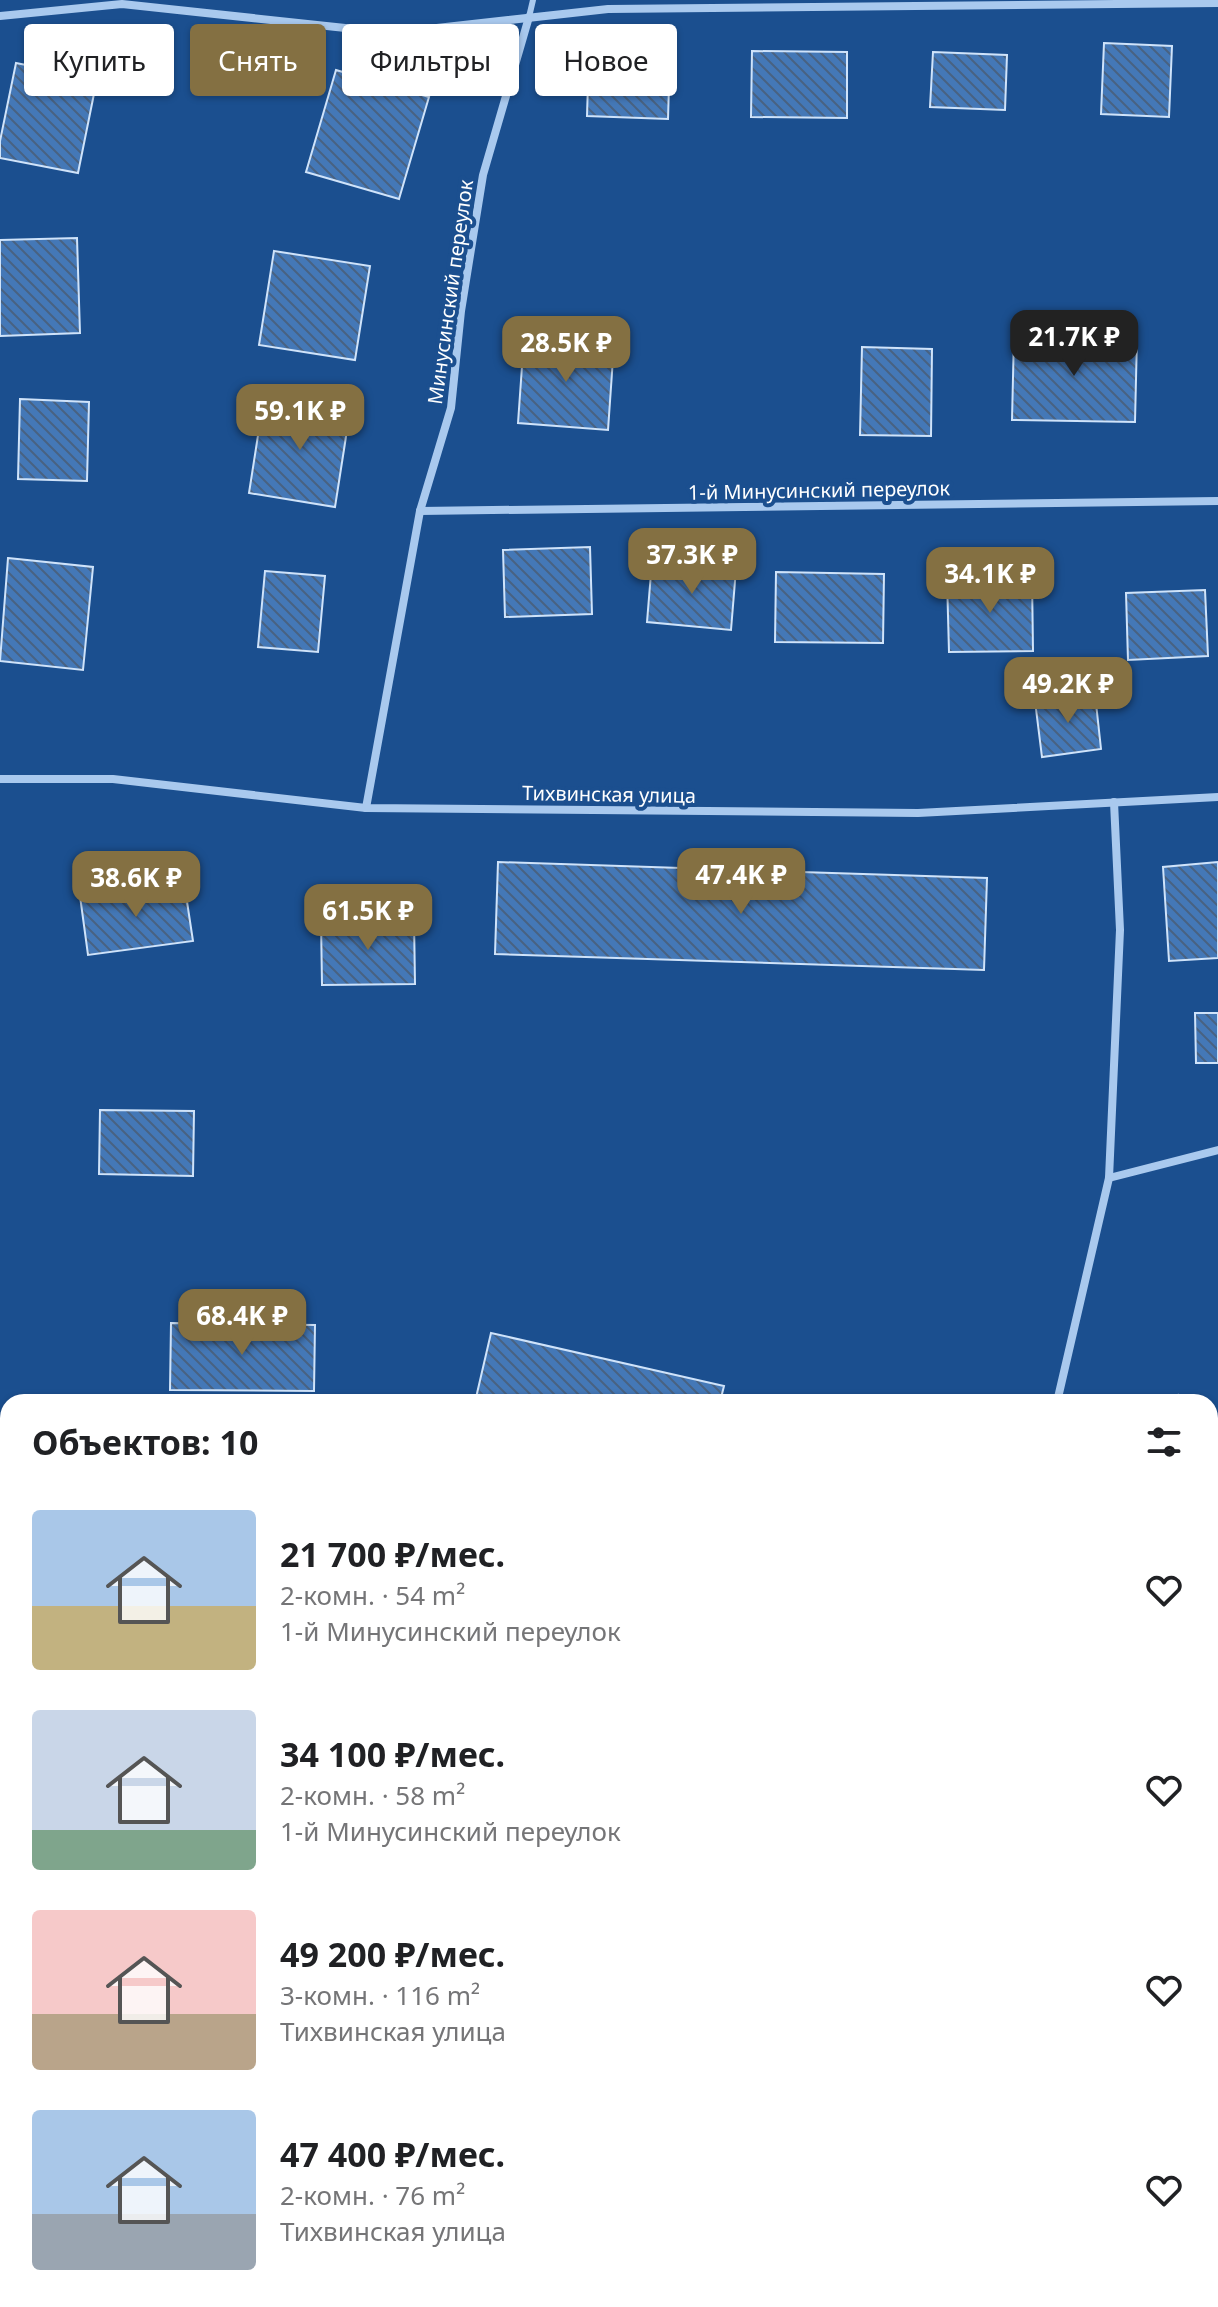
<!DOCTYPE html>
<html lang="ru">
<head>
<meta charset="utf-8">
<style>
	:root { --surface:#fff; --page:#f2f2f2; --text:#202124; --muted:#757577; --accent:#847042 }
	body { margin:0; font-family:"Noto Sans",sans-serif; background:var(--page); color:var(--text); height:100vh; display:flex; flex-direction:column; font-size:30px; white-space:nowrap }
	* { box-sizing:border-box; margin:0 }
	p { font-size:26px; color:var(--muted) }
	.icon { flex:none; width:44px; height:44px; fill:none; stroke:currentColor; stroke-width:2; stroke-linecap:round; stroke-linejoin:round }
	.map { position:relative; flex:1; overflow:hidden }
	.drawer { position:absolute; left:0px; top:1394px; width:1218px; height:914px; display:flex; flex-direction:column; background:var(--surface); border-radius:24px 24px 0 0; box-shadow:0 2px 6px #0004 }
	.drawer>* { flex:none }
	.banner { position:absolute; left:24px; top:24px; width:800px; height:72px; display:flex; gap:16px }
	.price { position:absolute; translate:-50% -68px; padding:0 18px; border-radius:16px; background:var(--accent); color:#fff; font-size:26px; line-height:52px; filter:drop-shadow(0 2px 4px #0008) }
	.price::after { content:''; position:absolute; left:50%; top:48px; width:24px; height:18px; margin-left:-12px; background:inherit; clip-path:polygon(0 0,100% 0,50% 100%) }
	.price.on { background:#222; color:#fff }
	ul { padding:0; list-style:none }
	li { display:flex; align-items:center; gap:24px; height:200px; padding:0 32px }
	li span { display:grid; place-items:center; flex:none; width:224px; height:160px; border-radius:8px; color:#555 }
	li>.icon { margin-inline-start:auto }
	span .icon { width:96px; height:96px; fill:#fffc; stroke-width:1 }
	li b { font-size:34px }
	h2 { display:flex; justify-content:space-between; align-items:center; height:96px; padding:0 32px; font-size:34px }
	.pill { padding:0 28px; border-radius:8px; background:var(--surface); box-shadow:0 2px 6px #0004; font-size:28px; line-height:72px }
	.pill.on { background:var(--accent); color:#fff }
	.map>svg:first-child { display:block }
	.building { fill:url(#building-back-hatch); stroke:#cfe3fa; stroke-width:2 }
	.lines { fill:none; stroke-linecap:round; stroke-linejoin:round }
	.lane { stroke:#a9c9ee; stroke-width:6 }
	.street { stroke:#a9c9ee; stroke-width:8 }
	.labels { text-anchor:middle; dominant-baseline:central; stroke-width:8; stroke-linejoin:round; paint-order:stroke }
	.street-label { font-size:20px; fill:#fff; stroke:#1b4f8f }
</style>
</head>
<body>
<div class="map">
<svg width="1218" height="2307" viewBox="0 0 1218 2307">
	<defs>
		<pattern id="building-back-hatch" width="6" height="6" patternUnits="userSpaceOnUse" patternTransform="scale(2)"><rect width="6" height="6" fill="#4478b7"/><path d="M-1 5l2 2M0 0l6 6M5-1l2 2" fill="none" stroke="#486282"/></pattern>
	</defs>
	<rect width="100%" height="100%" fill="#1b4f8f"/>
	<g class="building">
		<polygon points="1104,43 1172,46 1169,117 1101,114"/>
		<polygon points="589,49 670,52 668,119 587,116"/>
		<polygon points="752,51 847,52 847,118 751,117"/>
		<polygon points="933,52 1007,55 1005,110 930,107"/>
		<polygon points="16,63 97,79 78,173 0,158 0,141"/>
		<polygon points="336,70 429,97 399,199 306,172"/>
		<polygon points="77,238 80,333 0,336 0,240"/>
		<polygon points="274,251 370,266 355,360 259,345"/>
		<polygon points="1014,335 1137,337 1135,422 1012,420"/>
		<polygon points="524,338 614,344 608,430 518,423"/>
		<polygon points="862,347 932,349 931,436 860,435"/>
		<polygon points="264,397 350,411 335,507 249,493"/>
		<polygon points="20,399 89,402 87,481 18,479"/>
		<polygon points="590,547 592,614 505,617 503,550"/>
		<polygon points="8,558 93,567 83,670 0,661"/>
		<polygon points="652,561 736,569 731,630 647,622"/>
		<polygon points="265,571 325,576 318,652 258,647"/>
		<polygon points="776,572 884,574 883,643 775,642"/>
		<polygon points="1032,578 1033,651 949,652 947,579"/>
		<polygon points="1205,590 1208,656 1128,660 1126,593"/>
		<polygon points="1095,694 1101,749 1042,757 1035,701"/>
		<polygon points="498,862 987,878 984,970 495,954"/>
		<polygon points="1218,862 1218,958 1169,961 1163,867"/>
		<polygon points="184,882 193,941 88,955 80,896"/>
		<polygon points="414,920 415,984 322,985 321,921"/>
		<polygon points="1195,1013 1218,1013 1218,1063 1196,1063"/>
		<polygon points="100,1110 194,1111 193,1176 99,1174"/>
		<polygon points="171,1323 315,1325 314,1391 170,1390"/>
		<polygon points="491,1333 724,1386 720,1402 475,1402"/>
		<polygon points="1178,1395 1179,1402 1131,1402"/>
		<polygon points="0,1482 8,1483 8,1537 0,1537"/>
		<rect x="0" y="1816" width="8" height="66"/>
		<polygon points="3,1943 8,1943 8,1991 4,1991"/>
		<polygon points="1218,2035 1218,2098 1210,2099 1210,2037"/>
	</g>
	<g class="lines">
		<polyline class="lane" points="529,17 533,0"/>
		<g class="street">
			<polyline points="0,16 122,4 392,33 608,9 1218,3"/>
			<polyline points="420,511 1218,501"/>
			<polyline points="0,779 113,779 366,808 918,813 1218,797"/>
			<polyline points="366,808 420,511 451,408 461,311 483,175 529,17"/>
			<polyline points="1109,1178 1218,1150"/>
			<polyline points="1057,1402 1109,1178 1120,930 1114,802"/>
			<polyline points="0,1454 8,1454"/>
			<polyline points="1210,1724 1218,1722"/>
			<polyline points="0,1758 8,1758"/>
			<polyline points="1210,2148 1218,2148"/>
			<polyline points="0,2181 8,2181"/>
			<polyline points="1110,2307 1110,2300"/>
		</g>
	</g>
	<g class="labels">
		<g class="street-label">
			<text transform="translate(450 292) rotate(-82)">Минусинский переулок</text>
			<text transform="translate(819 490) rotate(-1)">1-й Минусинский переулок</text>
			<text transform="translate(609 794) rotate(1)">Тихвинская улица</text>
		</g>
	</g>
</svg>
<b class="price on" style="left:1074px;top:378px">21.7K ₽</b>
<b class="price" style="left:566px;top:384px">28.5K ₽</b>
<b class="price" style="left:300px;top:452px">59.1K ₽</b>
<b class="price" style="left:692px;top:596px">37.3K ₽</b>
<b class="price" style="left:990px;top:615px">34.1K ₽</b>
<b class="price" style="left:1068px;top:725px">49.2K ₽</b>
<b class="price" style="left:741px;top:916px">47.4K ₽</b>
<b class="price" style="left:136px;top:919px">38.6K ₽</b>
<b class="price" style="left:368px;top:952px">61.5K ₽</b>
<b class="price" style="left:242px;top:1357px">68.4K ₽</b>
<div class="banner">
<a class="pill">Купить</a>
<a class="pill on">Снять</a>
<a class="pill">Фильтры</a>
<a class="pill">Новое</a>
</div>
<section class="drawer">
<h2>Объектов: 10<svg class="icon" aria-label="filters" viewBox="0 0 24 24"><path d="M4 7h16M4 17h16"/><circle cx="9" cy="7" r="2"/><circle cx="15" cy="17" r="2"/></svg></h2>
<ul>
<li><span style="background:linear-gradient(#a9c7e8 60%,#c2b280 0)"><svg class="icon" aria-label="home" viewBox="0 0 24 24"><path d="M3 11l9-7 9 7M6 9v11h12V9"/></svg></span><div><b>21 700 ₽/мес.</b><p>2-комн. · 54 m²</p><p>1-й Минусинский переулок</p></div><svg class="icon" aria-label="heart" viewBox="0 0 24 24"><path d="M12 20l-8-8c-3-5 5-10 8-4 3-6 11-1 8 4z"/></svg></li>
<li><span style="background:linear-gradient(#c9d6e8 75%,#7fa58c 0)"><svg class="icon" aria-label="home" viewBox="0 0 24 24"><path d="M3 11l9-7 9 7M6 9v11h12V9"/></svg></span><div><b>34 100 ₽/мес.</b><p>2-комн. · 58 m²</p><p>1-й Минусинский переулок</p></div><svg class="icon" aria-label="heart" viewBox="0 0 24 24"><path d="M12 20l-8-8c-3-5 5-10 8-4 3-6 11-1 8 4z"/></svg></li>
<li><span style="background:linear-gradient(#f6c9c9 65%,#b9a48a 0)"><svg class="icon" aria-label="home" viewBox="0 0 24 24"><path d="M3 11l9-7 9 7M6 9v11h12V9"/></svg></span><div><b>49 200 ₽/мес.</b><p>3-комн. · 116 m²</p><p>Тихвинская улица</p></div><svg class="icon" aria-label="heart" viewBox="0 0 24 24"><path d="M12 20l-8-8c-3-5 5-10 8-4 3-6 11-1 8 4z"/></svg></li>
<li><span style="background:linear-gradient(#a9c7e8 65%,#9aa5b1 0)"><svg class="icon" aria-label="home" viewBox="0 0 24 24"><path d="M3 11l9-7 9 7M6 9v11h12V9"/></svg></span><div><b>47 400 ₽/мес.</b><p>2-комн. · 76 m²</p><p>Тихвинская улица</p></div><svg class="icon" aria-label="heart" viewBox="0 0 24 24"><path d="M12 20l-8-8c-3-5 5-10 8-4 3-6 11-1 8 4z"/></svg></li>
</ul>
</section>
</div>
</body>
</html>
